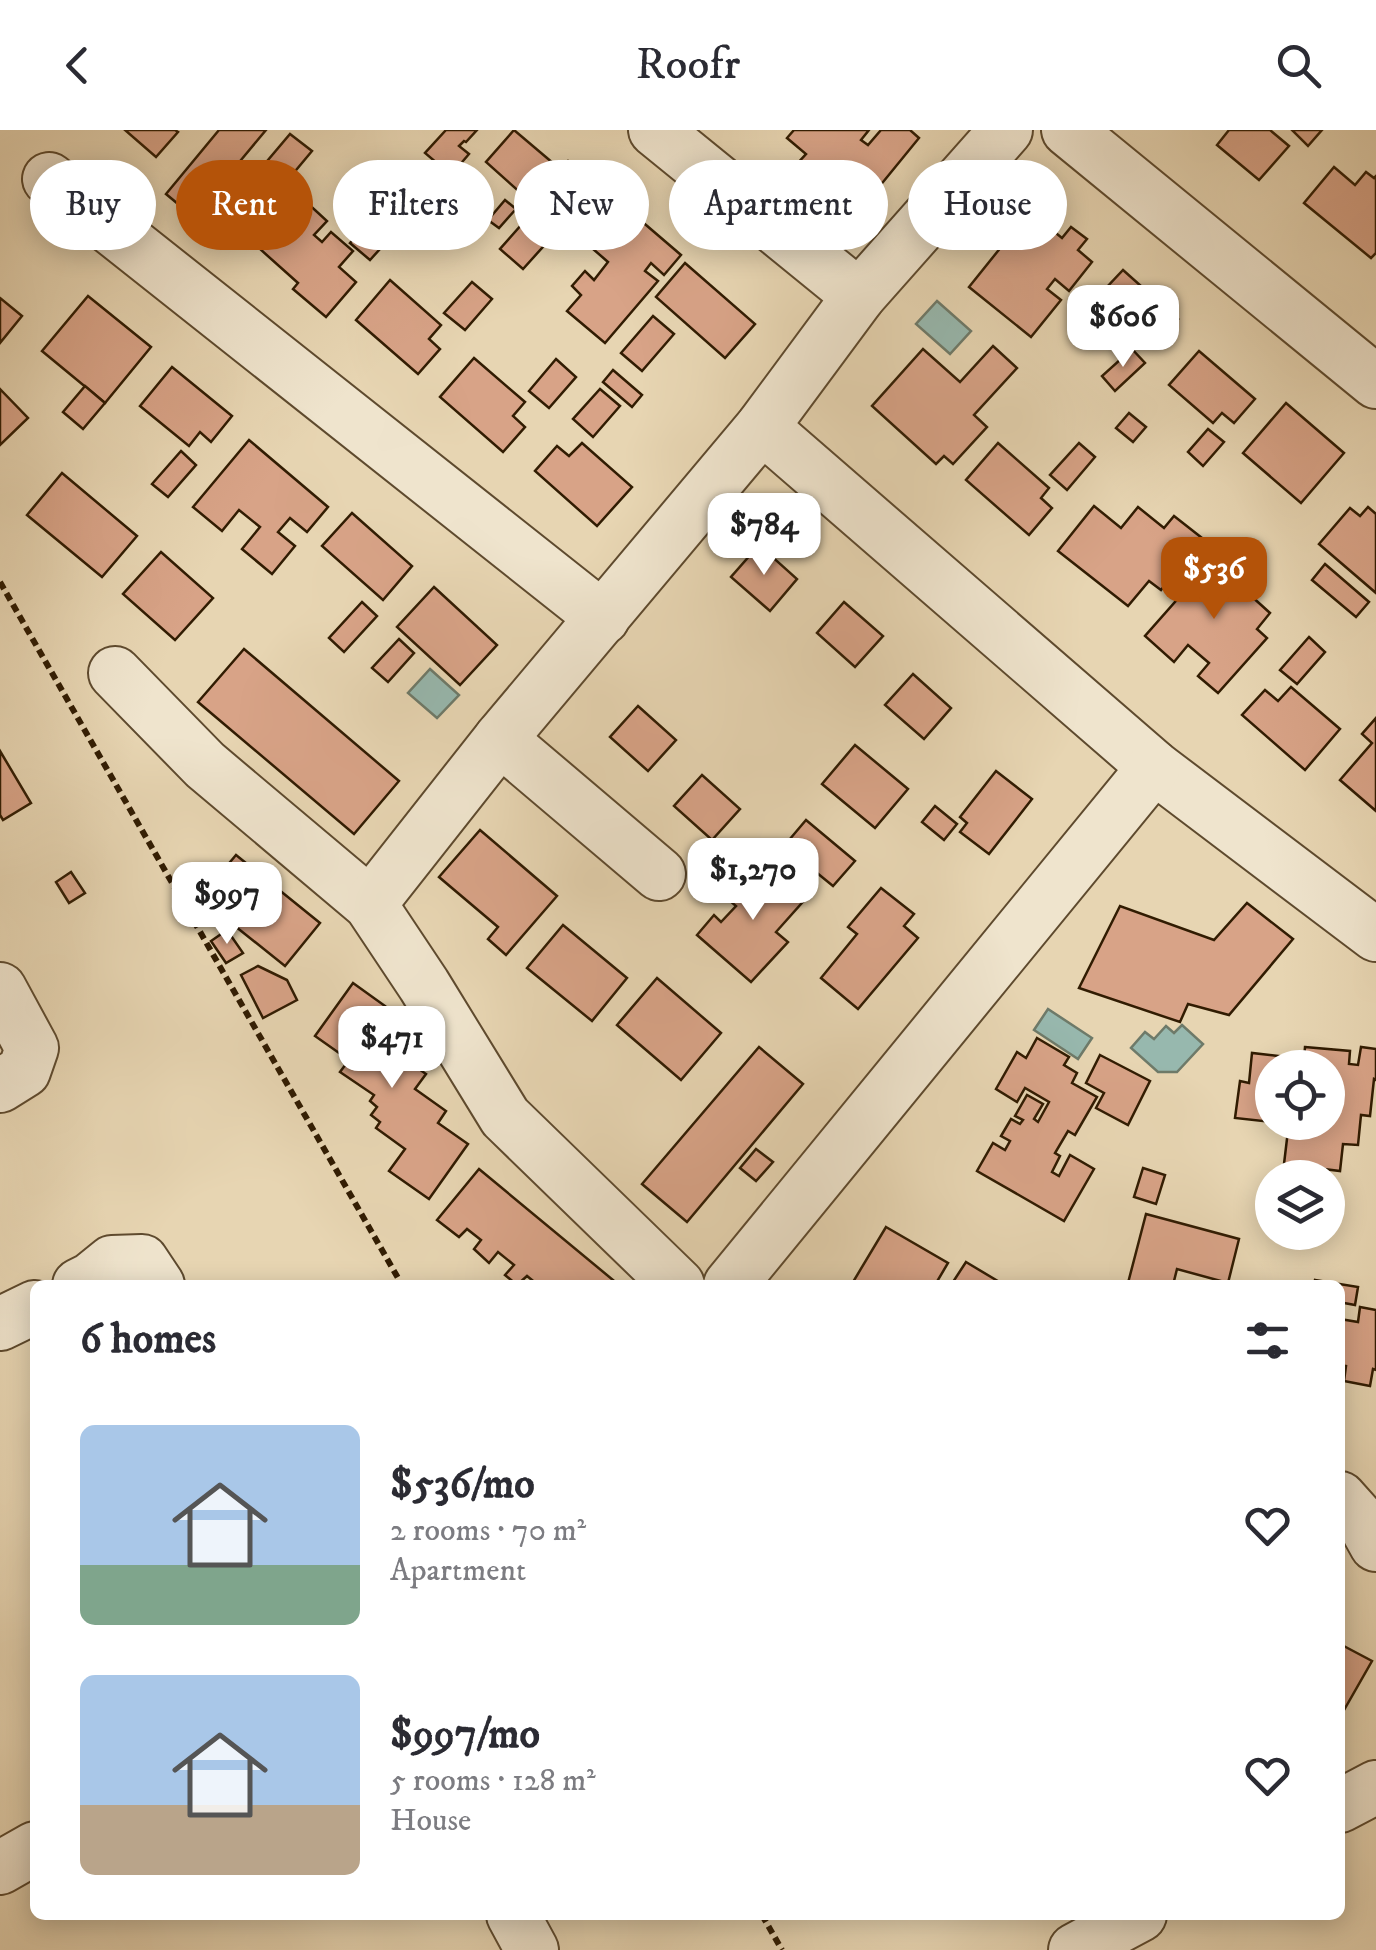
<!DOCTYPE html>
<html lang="en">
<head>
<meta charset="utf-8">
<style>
	:root { --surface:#fff; --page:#f2f2f3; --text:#2b2b33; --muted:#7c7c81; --accent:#b45309 }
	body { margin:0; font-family:"IM FELL DW Pica",serif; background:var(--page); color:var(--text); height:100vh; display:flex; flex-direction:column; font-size:38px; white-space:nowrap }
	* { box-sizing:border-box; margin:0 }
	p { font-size:32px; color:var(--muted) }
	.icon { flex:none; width:55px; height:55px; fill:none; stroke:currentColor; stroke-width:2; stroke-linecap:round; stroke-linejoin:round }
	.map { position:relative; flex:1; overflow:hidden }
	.drawer { position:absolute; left:30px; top:1150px; width:1315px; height:640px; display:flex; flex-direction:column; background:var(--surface); border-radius:15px; box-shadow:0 5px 25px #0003 }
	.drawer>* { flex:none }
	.top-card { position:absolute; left:30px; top:30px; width:1318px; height:90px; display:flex; gap:20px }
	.controls { position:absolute; left:1255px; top:920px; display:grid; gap:20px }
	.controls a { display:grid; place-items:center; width:90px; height:90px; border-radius:50%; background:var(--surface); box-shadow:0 5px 25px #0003; font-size:50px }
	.price { position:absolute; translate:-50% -85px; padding:0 22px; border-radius:20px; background:#fff; color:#222; font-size:32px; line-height:65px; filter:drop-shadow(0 2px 5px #0008) }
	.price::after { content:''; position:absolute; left:50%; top:60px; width:30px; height:22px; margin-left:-15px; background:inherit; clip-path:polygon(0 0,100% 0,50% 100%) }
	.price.current { background:var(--accent); color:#fff }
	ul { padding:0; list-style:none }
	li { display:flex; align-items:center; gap:30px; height:250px; padding:0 50px }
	li span { display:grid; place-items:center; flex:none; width:280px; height:200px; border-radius:15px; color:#555 }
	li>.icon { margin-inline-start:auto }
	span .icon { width:120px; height:120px; fill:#fffc; stroke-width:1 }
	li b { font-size:42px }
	h2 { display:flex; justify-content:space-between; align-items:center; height:120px; padding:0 50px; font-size:42px }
	.tag { padding:0 35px; border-radius:45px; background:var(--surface); box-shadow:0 5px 25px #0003; font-size:35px; line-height:90px }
	.tag.current { background:var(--accent); color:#fff }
	header { display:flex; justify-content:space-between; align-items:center; height:130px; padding:0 50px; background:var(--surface); font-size:45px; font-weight:600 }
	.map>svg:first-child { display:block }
	.water { fill:#97b8ae; stroke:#6e7a69; stroke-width:2.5 }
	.building { fill:#d8a387; stroke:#311c02; stroke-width:2.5 }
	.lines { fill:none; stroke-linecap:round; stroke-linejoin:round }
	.minor-casing { stroke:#5e4a2e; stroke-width:56 }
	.path { stroke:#311c02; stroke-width:6; stroke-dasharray:8 5; stroke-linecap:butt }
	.minor { stroke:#efe4cd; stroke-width:52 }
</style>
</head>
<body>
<header><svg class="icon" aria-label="back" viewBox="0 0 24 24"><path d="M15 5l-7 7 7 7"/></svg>Roofr<svg class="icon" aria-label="search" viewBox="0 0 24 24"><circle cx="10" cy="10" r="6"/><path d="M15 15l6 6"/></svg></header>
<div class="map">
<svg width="1376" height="1820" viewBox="0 0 1376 1820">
	<rect width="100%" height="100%" fill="#e7d5b2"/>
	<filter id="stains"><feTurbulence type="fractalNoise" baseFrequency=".002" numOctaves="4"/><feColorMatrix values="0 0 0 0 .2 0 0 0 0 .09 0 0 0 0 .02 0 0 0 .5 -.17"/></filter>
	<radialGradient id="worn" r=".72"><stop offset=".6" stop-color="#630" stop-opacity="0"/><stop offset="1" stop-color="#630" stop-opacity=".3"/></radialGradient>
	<g class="water">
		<polygon points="937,171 971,201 950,224 916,194"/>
		<polygon points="430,539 459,565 437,588 408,563"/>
		<polygon points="1048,879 1092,908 1078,929 1034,900"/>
		<polygon points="1182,895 1203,914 1177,942 1158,942 1131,918 1145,902 1154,909 1166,896 1174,903"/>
	</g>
	<g class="building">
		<polygon points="125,0 175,0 178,2 156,27"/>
		<polygon points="219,0 266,0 241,30 257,43 290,4 312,21 231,118 166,64"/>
		<polygon points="446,0 477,0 466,12 464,11 459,16 469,24 451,45 425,23"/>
		<polygon points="514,0 560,39 568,31 597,57 523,139 500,119 530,85 543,96 550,89 486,32"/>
		<polygon points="794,0 869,0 861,10 868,15 881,0 910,0 919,8 861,79 839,61 834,67 796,35 806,24 787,8"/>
		<polygon points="1229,0 1270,0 1289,16 1259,50 1217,15"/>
		<polygon points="1292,0 1322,0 1308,16"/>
		<polygon points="1334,37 1355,55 1366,42 1374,48 1376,46 1376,123 1371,128 1304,73"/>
		<polygon points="611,65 681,125 664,145 651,133 645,141 658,151 605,213 567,181 581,165 572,156 585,141 594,150 608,132 577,105"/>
		<polygon points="303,69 327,91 314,105 322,112 331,102 353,121 339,137 356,152 326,187 293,159 298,153 260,119"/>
		<polygon points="505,70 516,79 499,98 488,90"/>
		<polygon points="378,81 398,99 370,130 350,113"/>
		<polygon points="1026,86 1032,92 1036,87 1062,108 1071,97 1087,109 1078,120 1092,132 1069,161 1055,149 1047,159 1061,170 1031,207 969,157"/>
		<polygon points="685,133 755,194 725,228 656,167"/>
		<polygon points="1123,140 1178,189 1157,212 1146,202 1136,214 1091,174"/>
		<polygon points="390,150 441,195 429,209 440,219 418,244 356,190"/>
		<polygon points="472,152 492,169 465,200 444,183"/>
		<polygon points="88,166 151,217 105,273 42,221"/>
		<polygon points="0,168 22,186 0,213"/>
		<polygon points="653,186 674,204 642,241 621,223"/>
		<polygon points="993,216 1017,238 974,285 987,297 953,334 944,326 936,334 872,276 923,219 960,252"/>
		<polygon points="1132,219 1145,233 1115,261 1102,246"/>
		<polygon points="1199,221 1255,269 1234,293 1222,283 1213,293 1169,255"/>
		<polygon points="474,228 525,272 513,286 525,297 503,322 440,267"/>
		<polygon points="556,229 576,247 549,278 529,261"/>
		<polygon points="172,237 232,286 211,312 200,302 189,316 140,276"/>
		<polygon points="613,240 642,265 632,277 603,252"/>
		<polygon points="85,256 105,273 83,299 63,282"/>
		<polygon points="0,259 28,288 0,315"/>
		<polygon points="600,259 620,276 593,307 573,289"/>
		<polygon points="1286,273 1344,323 1301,373 1243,323"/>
		<polygon points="1129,283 1146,297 1133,312 1116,298"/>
		<polygon points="1208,299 1224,312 1203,336 1188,322"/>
		<polygon points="249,310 328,377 307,402 290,388 278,402 295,416 272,444 242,419 260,397 239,380 222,401 193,377"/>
		<polygon points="582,313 632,357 597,396 535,341 557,316 569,326"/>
		<polygon points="998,313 1049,358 1041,368 1052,378 1029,405 966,350"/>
		<polygon points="1079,313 1095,327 1067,360 1050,345"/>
		<polygon points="181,321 196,335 168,367 152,354"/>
		<polygon points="62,343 137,406 102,447 27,385"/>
		<polygon points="1094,376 1121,398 1138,377 1164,398 1174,386 1202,408 1161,460 1149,451 1128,476 1058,421"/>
		<polygon points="1368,377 1376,384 1376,463 1319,414 1350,378 1360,386"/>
		<polygon points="352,383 412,436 383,470 322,416"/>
		<polygon points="759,415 797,449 770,481 731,447"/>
		<polygon points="1220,421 1257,454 1249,464 1270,483 1257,499 1267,508 1218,563 1198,546 1209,533 1188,515 1174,532 1145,506"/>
		<polygon points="161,422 213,468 175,510 123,464"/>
		<polygon points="1325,434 1369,472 1356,487 1312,450"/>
		<polygon points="434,457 497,515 460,555 397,497"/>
		<polygon points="362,472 377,486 344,522 329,508"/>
		<polygon points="844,472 883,506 855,537 817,503"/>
		<polygon points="1309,507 1325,522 1297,554 1280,540"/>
		<polygon points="399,509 414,523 388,552 372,538"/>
		<polygon points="244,519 399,651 354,704 198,572"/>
		<polygon points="913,544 951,578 924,609 885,575"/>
		<polygon points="1291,557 1340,599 1305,640 1242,585 1265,560 1278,571"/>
		<polygon points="638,576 676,610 648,641 610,607"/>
		<polygon points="1376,588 1376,681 1340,650 1372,613 1362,604"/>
		<polygon points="855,615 908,659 875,698 822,654"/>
		<polygon points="0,621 31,673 3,690 0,685"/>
		<polygon points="996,641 1032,669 989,724 960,702 967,693 960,687"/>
		<polygon points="702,645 740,679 712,710 674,676"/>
		<polygon points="935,676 957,694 944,710 922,692"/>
		<polygon points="806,690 855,731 833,756 784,716"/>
		<polygon points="480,700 557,766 506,825 488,809 498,797 439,747"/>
		<polygon points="236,725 320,793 285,836 200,768"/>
		<polygon points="742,739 766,761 781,743 808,766 776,802 788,812 751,852 697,805 714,785 721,792 736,776 721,763"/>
		<polygon points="71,742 85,763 69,773 56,752"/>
		<polygon points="881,758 914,784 904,796 918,808 858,879 821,848 857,804 848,797"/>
		<polygon points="1247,773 1293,809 1229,885 1188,874 1180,892 1079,858 1120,776 1214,810"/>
		<polygon points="563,795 627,848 592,891 527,838"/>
		<polygon points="227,800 243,823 226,833 211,811"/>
		<polygon points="258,836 287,850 297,870 263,888 241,845"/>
		<polygon points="657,848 721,903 681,950 617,895"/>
		<polygon points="353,853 385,876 376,889 406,911 398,924 426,944 415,959 446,981 438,993 468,1014 429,1069 389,1041 405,1019 376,998 380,992 371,985 377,977 370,971 374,965 340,942 349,930 315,906"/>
		<polygon points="1037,908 1069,927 1064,935 1077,943 1072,953 1097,967 1075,1005 1068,1001 1055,1023 1060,1026 1052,1042 1059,1046 1070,1025 1094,1039 1064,1091 977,1041 993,1013 1005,1020 1010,1011 1001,1006 1011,989 1020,994 1023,990 1015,986 1027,965 1043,974 1034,989 1038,992 1049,972 1025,958 1017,972 996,959 1017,922 1026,928"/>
		<polygon points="759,917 803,954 687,1092 642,1054"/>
		<polygon points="1305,917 1350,921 1349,934 1358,935 1361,917 1376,919 1376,950 1374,949 1370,986 1361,985 1358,1015 1343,1014 1340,1041 1284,1034 1289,992 1328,992 1328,938 1272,938 1272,992 1235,988 1240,951 1249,953 1252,923 1304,929"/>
		<polygon points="1100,925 1150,951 1128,995 1096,978 1104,963 1086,953"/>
		<polygon points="756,1019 773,1032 756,1051 740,1038"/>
		<polygon points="1143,1038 1165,1045 1156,1074 1134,1067"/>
		<polygon points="479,1039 619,1155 538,1155 527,1146 517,1155 505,1145 514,1135 498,1122 489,1133 474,1119 481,1110 467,1099 459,1107 437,1090"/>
		<polygon points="1146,1084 1239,1109 1228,1153 1177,1139 1173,1155 1128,1153"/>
		<polygon points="886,1097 948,1133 935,1155 858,1155 853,1152"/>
		<polygon points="966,1132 1001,1153 1000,1155 951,1155"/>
		<polygon points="1315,1150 1358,1157 1355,1175 1344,1173 1342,1183 1340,1182 1340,1155 1314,1155"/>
		<polygon points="1360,1177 1376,1180 1376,1240 1373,1239 1370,1256 1344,1251 1346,1236 1340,1235 1340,1189 1358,1192"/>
		<polygon points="1340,1514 1372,1531 1340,1587"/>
	</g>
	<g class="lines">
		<defs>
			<g id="minor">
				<polyline points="655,0 859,166"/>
				<polyline points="1068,0 1376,252"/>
				<polyline points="49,49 603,488"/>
				<polyline points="762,297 1154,637 1376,805"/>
				<polyline points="115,543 205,635 370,774 424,855 505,987 678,1155"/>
				<polyline points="500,609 659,744"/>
				<polyline points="370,774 500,609 762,297 859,166 1006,0"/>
				<polyline points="0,859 32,918 24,941 0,956"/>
				<polyline points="79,1155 91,1149 112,1132 142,1131 158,1155"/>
				<polyline points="730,1155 1154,637"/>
				<polyline points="0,1194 35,1177"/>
				<polyline points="1340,1368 1366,1397 1376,1415"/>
				<polyline points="1340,1676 1376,1657"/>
				<polyline points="0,1738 35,1718"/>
				<polyline points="513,1785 532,1820"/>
				<polyline points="1075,1820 1140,1785"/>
			</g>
		</defs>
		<use href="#minor" class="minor-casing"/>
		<g class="path">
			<polyline points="0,452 402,1155"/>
			<polyline points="762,1785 782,1820"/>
		</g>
		<use href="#minor" class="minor"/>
	</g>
	<rect width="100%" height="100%" filter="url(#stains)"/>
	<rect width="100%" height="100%" fill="url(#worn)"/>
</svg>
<div class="controls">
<a><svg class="icon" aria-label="locate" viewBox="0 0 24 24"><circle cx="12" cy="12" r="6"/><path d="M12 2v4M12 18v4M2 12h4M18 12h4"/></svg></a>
<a><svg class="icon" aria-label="layers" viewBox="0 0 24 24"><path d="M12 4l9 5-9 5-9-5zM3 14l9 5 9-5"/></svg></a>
</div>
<b class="price" style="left:1123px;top:240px">$606</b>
<b class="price" style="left:764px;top:448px">$784</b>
<b class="price current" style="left:1214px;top:492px">$536</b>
<b class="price" style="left:753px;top:793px">$1,270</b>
<b class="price" style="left:227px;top:817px">$997</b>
<b class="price" style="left:392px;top:961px">$471</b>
<div class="top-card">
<a class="tag">Buy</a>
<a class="tag current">Rent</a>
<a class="tag">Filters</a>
<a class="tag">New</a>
<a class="tag">Apartment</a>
<a class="tag">House</a>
</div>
<section class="drawer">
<h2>6 homes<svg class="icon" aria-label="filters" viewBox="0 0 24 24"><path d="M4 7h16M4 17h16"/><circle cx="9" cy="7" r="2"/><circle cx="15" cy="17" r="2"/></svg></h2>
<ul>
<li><span style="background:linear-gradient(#a9c7e8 70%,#7fa58c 0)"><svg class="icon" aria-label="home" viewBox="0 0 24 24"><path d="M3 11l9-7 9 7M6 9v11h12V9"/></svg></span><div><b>$536/mo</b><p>2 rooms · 70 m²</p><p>Apartment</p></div><svg class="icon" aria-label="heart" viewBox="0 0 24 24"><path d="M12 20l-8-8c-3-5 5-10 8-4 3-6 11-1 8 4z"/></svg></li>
<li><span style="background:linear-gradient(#a9c7e8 65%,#b9a48a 0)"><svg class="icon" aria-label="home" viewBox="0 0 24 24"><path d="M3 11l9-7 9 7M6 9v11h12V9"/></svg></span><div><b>$997/mo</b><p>5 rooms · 128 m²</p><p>House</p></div><svg class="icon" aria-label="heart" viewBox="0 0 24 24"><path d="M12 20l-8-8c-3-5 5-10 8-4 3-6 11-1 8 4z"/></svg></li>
</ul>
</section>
</div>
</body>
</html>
